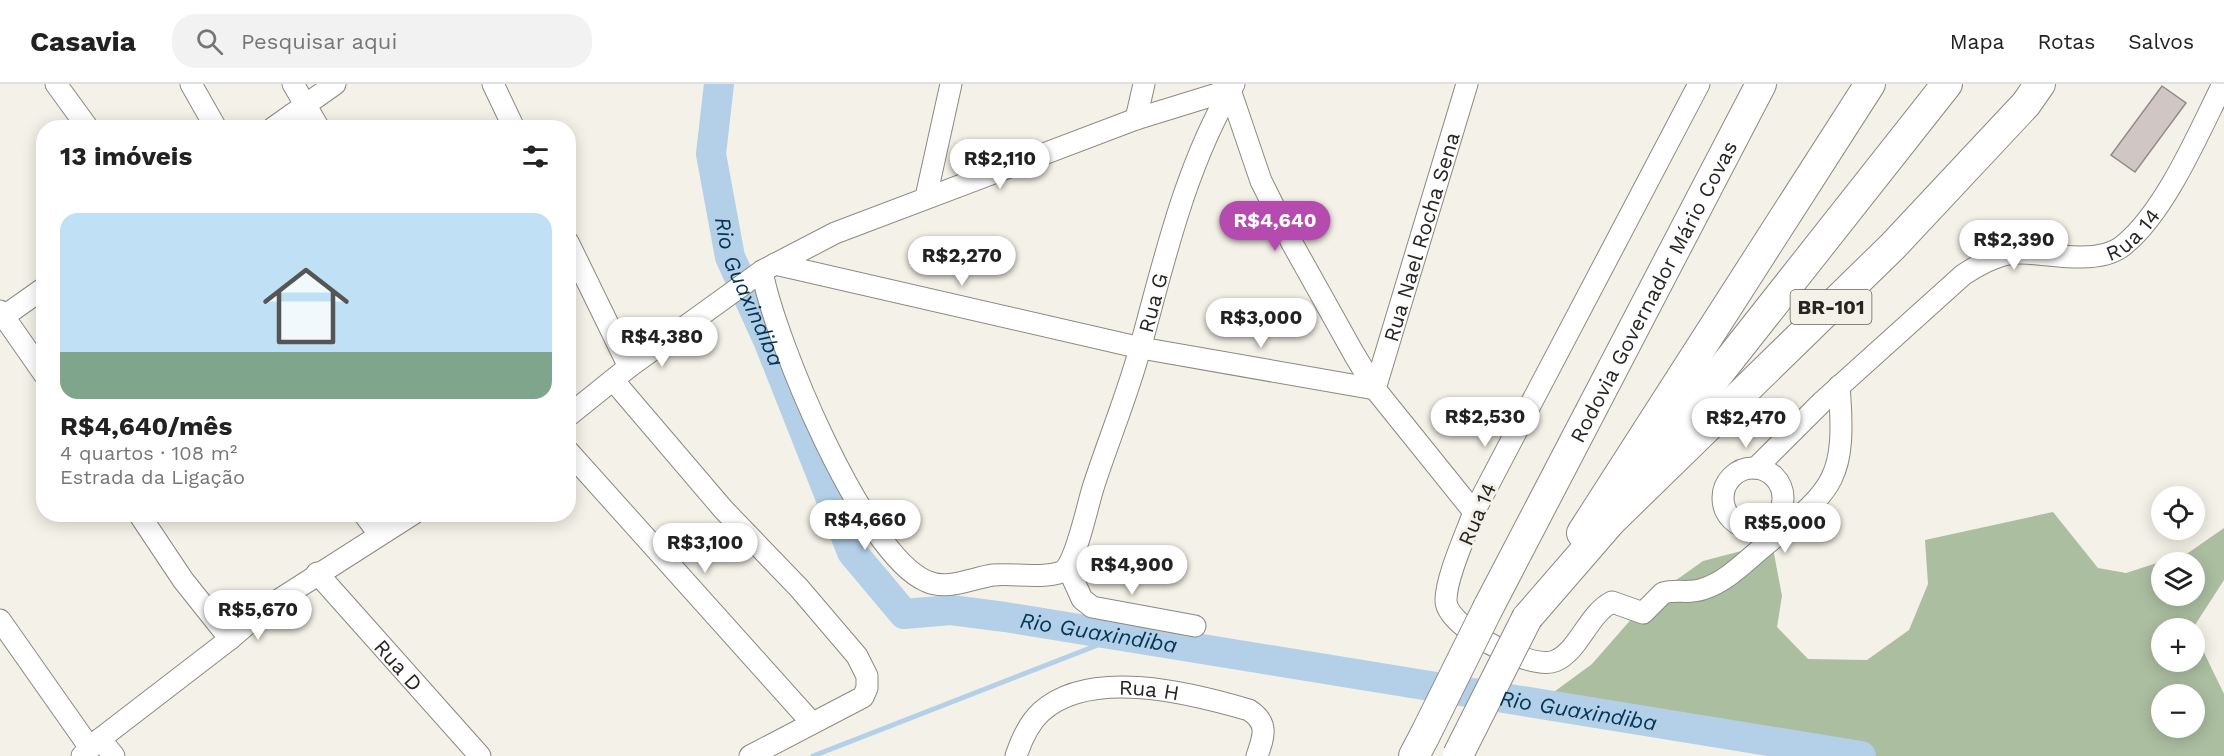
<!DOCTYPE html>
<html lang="pt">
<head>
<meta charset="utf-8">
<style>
	:root { --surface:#fff; --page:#f2f2f2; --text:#222; --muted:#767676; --line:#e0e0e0; --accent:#b54bae }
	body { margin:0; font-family:"Work Sans",sans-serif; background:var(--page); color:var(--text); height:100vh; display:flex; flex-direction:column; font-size:22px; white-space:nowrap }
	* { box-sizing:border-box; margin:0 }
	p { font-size:20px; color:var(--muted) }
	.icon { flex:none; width:33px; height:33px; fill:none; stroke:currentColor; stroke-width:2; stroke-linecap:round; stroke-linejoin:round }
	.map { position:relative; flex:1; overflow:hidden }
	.sheet { position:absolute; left:36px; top:36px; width:540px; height:402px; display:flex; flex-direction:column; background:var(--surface); border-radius:24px; box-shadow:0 3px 15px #0003 }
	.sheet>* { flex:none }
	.controls { position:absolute; left:2151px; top:402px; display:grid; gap:12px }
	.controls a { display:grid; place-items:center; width:54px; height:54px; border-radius:50%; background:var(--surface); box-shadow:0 3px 15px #0003; font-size:30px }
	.price { position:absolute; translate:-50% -51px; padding:0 14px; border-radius:21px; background:#fff; color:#222; font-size:20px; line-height:39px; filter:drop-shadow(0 2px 3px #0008) }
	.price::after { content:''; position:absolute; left:50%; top:36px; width:18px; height:14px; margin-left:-9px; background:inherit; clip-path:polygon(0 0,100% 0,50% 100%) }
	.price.selected { background:var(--accent); color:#fff }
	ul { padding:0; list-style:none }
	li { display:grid; align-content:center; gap:12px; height:318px; padding:0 24px }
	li+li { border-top:2px solid var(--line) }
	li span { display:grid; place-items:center; height:186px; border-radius:18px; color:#555 }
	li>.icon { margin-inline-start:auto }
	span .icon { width:108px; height:108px; fill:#fffc; stroke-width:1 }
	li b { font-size:26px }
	h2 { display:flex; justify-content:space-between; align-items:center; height:72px; padding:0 24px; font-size:26px }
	header { display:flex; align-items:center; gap:36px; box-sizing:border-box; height:84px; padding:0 30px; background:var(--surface); border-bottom:2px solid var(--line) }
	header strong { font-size:28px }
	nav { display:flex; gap:33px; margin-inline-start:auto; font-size:21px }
	.search { width:420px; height:54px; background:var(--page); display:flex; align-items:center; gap:15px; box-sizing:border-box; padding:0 21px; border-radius:24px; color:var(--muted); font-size:22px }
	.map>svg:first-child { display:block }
	.forest { fill:#acbea0; fill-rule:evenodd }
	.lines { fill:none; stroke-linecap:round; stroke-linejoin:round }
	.stream { stroke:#b3d0e8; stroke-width:5 }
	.river { stroke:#b3d0e8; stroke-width:30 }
	.building { fill:#d0c6c4; stroke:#938988; stroke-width:1.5 }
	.minor-casing { stroke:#8b8981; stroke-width:23 }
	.highway-casing { stroke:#8b8981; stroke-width:32 }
	.minor { stroke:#fff; stroke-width:21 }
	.highway { stroke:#fff; stroke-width:30 }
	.highway-bridge-casing { stroke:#8b8981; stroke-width:32; stroke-linecap:butt }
	.highway-bridge { stroke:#fff; stroke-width:30 }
	.labels { text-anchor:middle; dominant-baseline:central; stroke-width:6; stroke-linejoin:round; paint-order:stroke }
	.shield { fill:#f4f1e8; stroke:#64625d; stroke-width:1.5 }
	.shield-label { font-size:20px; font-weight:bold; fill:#262522 }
	.street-label { font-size:21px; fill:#262522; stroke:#f4f1e8 }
	.water-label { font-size:22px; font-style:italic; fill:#013455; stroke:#f4f1e8 }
</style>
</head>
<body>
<header>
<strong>Casavia</strong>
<div class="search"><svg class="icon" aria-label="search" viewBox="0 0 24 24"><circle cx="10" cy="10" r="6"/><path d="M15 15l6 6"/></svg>Pesquisar aqui</div>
<nav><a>Mapa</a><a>Rotas</a><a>Salvos</a></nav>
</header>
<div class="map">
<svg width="2224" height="672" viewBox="0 0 2224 672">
	<rect width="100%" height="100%" fill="#f4f1e8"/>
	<path class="forest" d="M2053 428 2098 484 2126 489 2188 469 2224 444V496L2193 544H2162V578H2194L2195 550 2224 610V672H1864L1584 627 1547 613 1592 580 1648 516 1703 477 1772 459 1782 512 1777 543 1808 575 1867 576 1909 546 1928 500 1925 456ZM2162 478H2194V512H2162ZM2162 610H2194V644H2162Z"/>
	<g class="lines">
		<polyline class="stream" points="813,672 1121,552"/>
		<path class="river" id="s1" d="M719 0 711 70 730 173 768 256 852 468 904 530 951 526 1005 533 1861 672"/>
	</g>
	<polygon class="building" points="2162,2 2186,19 2135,88 2111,71"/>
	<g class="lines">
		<defs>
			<g id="minor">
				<polyline points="56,0 88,44"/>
				<polyline points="191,0 216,44"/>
				<polyline points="293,0 319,44"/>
				<polyline points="493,0 514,44"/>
				<path d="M1699 0 1474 428C1466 450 1446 494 1446 516 1445 543 1531 587 1555 577 1579 567 1588 530 1612 518L1643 529 1663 509C1676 505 1690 510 1703 505 1726 498 1745 478 1763 463 1833 405 1847 398 1839 302"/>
				<polyline points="1230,6 1261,97 1292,159 1354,270 1375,305 1474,428"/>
				<polyline points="1136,35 1144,0"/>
				<polyline points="273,44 335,0"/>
				<polyline points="926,113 951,0"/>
				<polyline points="568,158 629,283"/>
				<polyline points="775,180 1141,264 1375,305"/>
				<path id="s2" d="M762 187C774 254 863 470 926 497 947 507 972 494 993 491 1015 489 1040 495 1062 488 1076 479 1087 423 1093 404 1108 357 1128 310 1141 261 1165 173 1186 80 1234 0"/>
				<polyline points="0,227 44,290"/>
				<polyline points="0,235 44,204"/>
				<polyline points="613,296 723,425 799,504 857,572 867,592 867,604 863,613 750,672"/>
				<path id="s3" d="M1375 305 1467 0"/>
				<polyline points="568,332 629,283 762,187 835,149 1136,35 1230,6"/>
				<polyline points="568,367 812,639"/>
				<path id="s4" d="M1756 384 1822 318 1963 191C2016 156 2025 173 2081 173 2096 173 2114 170 2125 160 2166 126 2199 48 2223 0"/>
				<circle cx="1753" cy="414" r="30"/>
				<polyline points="139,430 183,496 230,555"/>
				<polyline points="364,430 379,450"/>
				<polyline points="1068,484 1082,515 1092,523 1195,542"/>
				<path id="s5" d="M317 489 480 672"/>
				<polyline points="0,536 90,664"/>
				<polyline points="100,655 114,672"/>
				<polyline points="82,672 100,655 230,555 266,524 413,430"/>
				<path id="s6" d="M1016 672C1021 657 1029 639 1041 628 1090 583 1191 609 1249 626 1269 639 1264 652 1257 672"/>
			</g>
			<g id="highway">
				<polyline points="1644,384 1947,0"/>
				<polyline points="1582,449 1870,0"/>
				<path id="s7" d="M1488 524 1761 0"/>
				<polyline points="1527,534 1611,437 1893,162 2026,20 2040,0"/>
				<polyline points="1414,672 1425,651"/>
			</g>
		</defs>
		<use href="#minor" class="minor-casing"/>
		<use href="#highway" class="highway-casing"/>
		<use href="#minor" class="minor"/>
		<use href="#highway" class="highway"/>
		<defs>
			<g id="highway-bridge">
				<polyline points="1425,651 1488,524"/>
				<polyline points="1458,671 1527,534"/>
			</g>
		</defs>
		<use href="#highway-bridge" class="highway-bridge-casing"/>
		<use href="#highway-bridge" class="highway-bridge"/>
	</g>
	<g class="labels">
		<rect class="shield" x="1790.5" y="206" width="81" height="34" rx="4.5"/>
		<g class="shield-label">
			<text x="1831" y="223">BR-101</text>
		</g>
		<g class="street-label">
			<text stroke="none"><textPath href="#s4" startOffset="465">Rua 14</textPath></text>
			<text stroke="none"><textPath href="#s3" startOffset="159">Rua Nael Rocha Sena</textPath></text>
			<text stroke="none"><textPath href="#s7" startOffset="357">Rodovia Governador Mário Covas</textPath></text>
			<text stroke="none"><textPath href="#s2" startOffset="780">Rua G</textPath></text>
			<text transform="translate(1477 430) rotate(-67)">Rua 14</text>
			<text stroke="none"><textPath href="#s5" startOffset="123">Rua D</textPath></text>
			<text stroke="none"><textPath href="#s6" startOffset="165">Rua H</textPath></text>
		</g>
		<g class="water-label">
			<text stroke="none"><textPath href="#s1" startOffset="214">Rio Guaxindiba</textPath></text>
			<text stroke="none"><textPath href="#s1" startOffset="772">Rio Guaxindiba</textPath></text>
			<text stroke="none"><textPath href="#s1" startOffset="1258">Rio Guaxindiba</textPath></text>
		</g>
	</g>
</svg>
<div class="controls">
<a><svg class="icon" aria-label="locate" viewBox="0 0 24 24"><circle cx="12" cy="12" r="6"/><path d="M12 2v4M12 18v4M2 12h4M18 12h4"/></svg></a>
<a><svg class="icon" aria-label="layers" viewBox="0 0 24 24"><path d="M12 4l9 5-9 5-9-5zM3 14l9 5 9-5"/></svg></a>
<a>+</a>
<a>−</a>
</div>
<b class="price" style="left:1000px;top:106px">R$2,110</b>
<b class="price selected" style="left:1275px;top:168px">R$4,640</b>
<b class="price" style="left:2014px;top:187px">R$2,390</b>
<b class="price" style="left:962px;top:203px">R$2,270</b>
<b class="price" style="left:1261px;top:265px">R$3,000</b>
<b class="price" style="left:662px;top:284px">R$4,380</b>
<b class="price" style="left:1485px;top:364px">R$2,530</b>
<b class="price" style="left:1746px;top:365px">R$2,470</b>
<b class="price" style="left:865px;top:467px">R$4,660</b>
<b class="price" style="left:1785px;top:470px">R$5,000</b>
<b class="price" style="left:705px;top:490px">R$3,100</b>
<b class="price" style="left:1132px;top:512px">R$4,900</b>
<b class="price" style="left:258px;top:557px">R$5,670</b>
<section class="sheet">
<h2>13 imóveis<svg class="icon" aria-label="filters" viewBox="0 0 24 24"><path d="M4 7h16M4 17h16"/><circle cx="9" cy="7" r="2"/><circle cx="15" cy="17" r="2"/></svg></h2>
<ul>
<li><span style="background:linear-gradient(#bfe0f5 75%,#7fa58c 0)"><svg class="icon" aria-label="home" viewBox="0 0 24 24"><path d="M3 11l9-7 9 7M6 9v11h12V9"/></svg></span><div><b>R$4,640/mês</b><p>4 quartos · 108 m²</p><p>Estrada da Ligação</p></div></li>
</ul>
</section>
</div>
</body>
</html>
